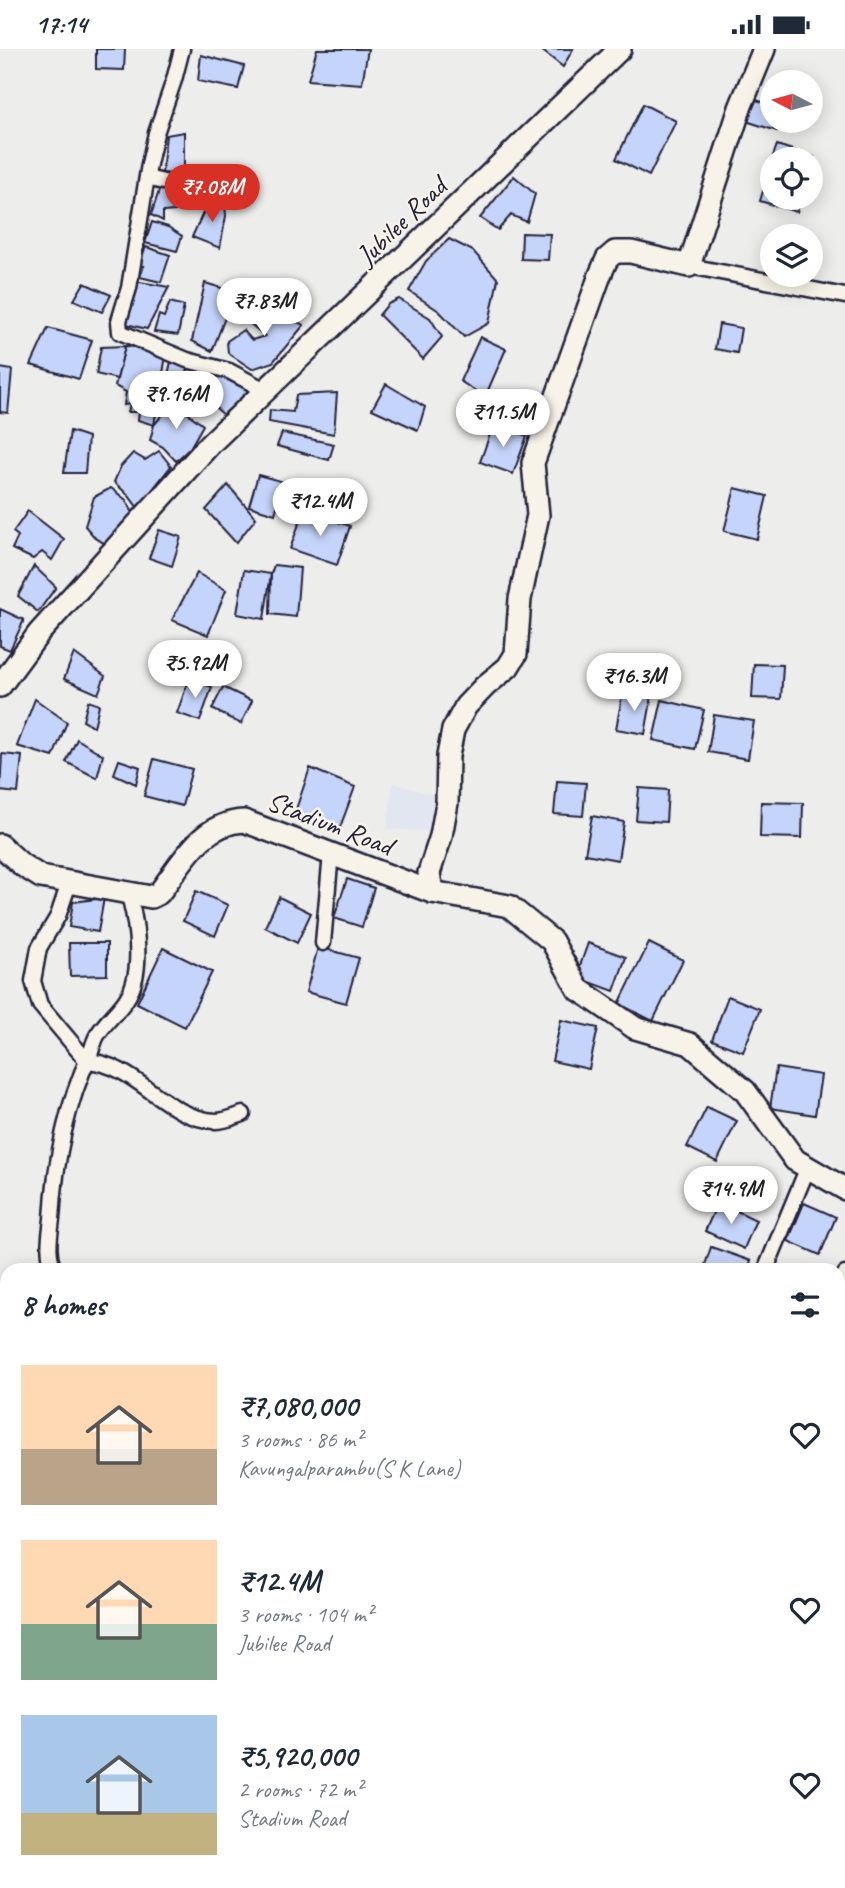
<!DOCTYPE html>
<html lang="en">
<head>
<meta charset="utf-8">
<style>
	:root { --surface:#fff; --page:#f6f6f7; --text:#1f2937; --muted:#747a83; --accent:#d93025 }
	body { margin:0; font-family:Caveat,sans-serif; background:var(--page); color:var(--text); height:100vh; display:flex; flex-direction:column; font-size:26px; white-space:nowrap }
	* { box-sizing:border-box; margin:0 }
	p { font-size:23px; color:var(--muted) }
	.icon { flex:none; width:38px; height:38px; fill:none; stroke:currentColor; stroke-width:2; stroke-linecap:round; stroke-linejoin:round }
	.map { position:relative; flex:1; overflow:hidden }
	.details { position:absolute; left:0px; top:1214px; width:845px; height:625px; display:flex; flex-direction:column; background:var(--surface); border-radius:21px 21px 0 0; box-shadow:0 4px 18px #0003 }
	.details>* { flex:none }
	.needle { width:46px; rotate:276deg }
	.buttons { position:absolute; left:760px; top:21px; display:grid; gap:14px }
	.buttons a { display:grid; place-items:center; width:63px; height:63px; border-radius:50%; background:var(--surface); box-shadow:0 4px 18px #0003; font-size:35px }
	.price { position:absolute; translate:-50% -60px; padding:0 16px; border-radius:24px; background:#fff; color:#222; font-size:23px; line-height:46px; filter:drop-shadow(0 2px 4px #0008) }
	.price::after { content:''; position:absolute; left:50%; top:42px; width:21px; height:16px; margin-left:-10px; background:inherit; clip-path:polygon(0 0,100% 0,50% 100%) }
	.price.on { background:var(--accent); color:#fff }
	ul { padding:0; list-style:none }
	li { display:flex; align-items:center; gap:21px; height:175px; padding:0 21px }
	li span { display:grid; place-items:center; flex:none; width:196px; height:140px; border-radius:0px; color:#555 }
	li>.icon { margin-inline-start:auto }
	span .icon { width:84px; height:84px; fill:#fffc; stroke-width:1 }
	li b { font-size:30px }
	h2 { display:flex; justify-content:space-between; align-items:center; height:84px; padding:0 21px; font-size:30px }
	.status { display:flex; justify-content:space-between; align-items:center; height:49px; padding:0 35px; background:var(--surface); direction:ltr }
	.status svg { height:19px; fill:currentColor }
	.map>svg:first-child { display:block }
	.built { fill:#e1e6f0 }
	.building { fill:#c5d4fa; stroke:#22223b; stroke-width:2 }
	.lines { fill:none; stroke-linecap:round; stroke-linejoin:round }
	.street-casing { stroke:#22223b; stroke-width:19 }
	.secondary-casing { stroke:#22223b; stroke-width:26 }
	.street { stroke:#f7f3e8; stroke-width:14 }
	.secondary { stroke:#f7f3e8; stroke-width:21 }
	.labels { text-anchor:middle; dominant-baseline:central; stroke-width:5; stroke-linejoin:round; paint-order:stroke }
	.street-label { font-size:28px; fill:#22223b; stroke:#f7f3e8 }
</style>
</head>
<body>
<div class="status"><b>17:14</b><svg viewBox="0 0 49 12"><path d="M0 12V9h3v3zM5 12V6h3v6zM10 12V3h3v9zM15 12V0h3v12zM26 1h20v11H26zM47 4h2v5h-2z"/></svg></div>
<div class="map">
<svg width="845" height="1839" viewBox="0 0 845 1839">
	<rect width="100%" height="100%" fill="#ededec"/>
	<filter id="ink" filterUnits="userSpaceOnUse"><feTurbulence type="fractalNoise" baseFrequency=".0143" numOctaves="2"/><feDisplacementMap in="SourceGraphic" scale="14" xChannelSelector="R" yChannelSelector="G"/><feConvolveMatrix kernelMatrix="1 2 1 2 8 2 1 2 1" color-interpolation-filters="sRGB"/></filter>
	<g filter="url(#ink)">
		<polygon class="built" points="393,734 433,746 429,782 387,780"/>
		<g class="building">
			<polygon points="96,0 125,0 124,21 96,20"/>
			<polygon points="317,0 368,0 362,35 308,31"/>
			<polygon points="540,0 573,0 563,18"/>
			<polygon points="201,6 244,17 238,40 198,32"/>
			<polygon points="753,50 772,56 772,72 781,72 777,82 746,72"/>
			<polygon points="643,55 676,72 649,127 616,110"/>
			<polygon points="184,83 184,126 162,124 166,86"/>
			<polygon points="777,96 814,108 810,121 810,110 772,110"/>
			<polygon points="772,112 772,149 801,149 797,163 760,152"/>
			<polygon points="514,127 535,145 527,173 511,166 498,181 480,169"/>
			<polygon points="160,139 176,140 175,162 163,163 163,172 151,166"/>
			<polygon points="209,151 225,155 226,167 220,199 192,188"/>
			<polygon points="152,173 168,178 182,187 177,202 145,194"/>
			<polygon points="522,184 550,185 548,211 521,210"/>
			<polygon points="449,190 473,202 498,230 489,274 464,288 439,262 409,242 426,212"/>
			<polygon points="146,198 170,206 161,233 140,228 144,217 137,217"/>
			<polygon points="134,232 169,238 147,280 126,275"/>
			<polygon points="84,234 111,246 102,263 74,251"/>
			<polygon points="205,234 235,243 212,302 192,292"/>
			<polygon points="399,250 430,269 442,288 423,310 379,266 388,255"/>
			<polygon points="170,253 184,257 178,286 154,283 159,266 164,268"/>
			<polygon points="255,253 304,276 273,313 252,320 228,304 227,292 243,281 252,291 265,287 247,272"/>
			<polygon points="719,275 741,279 737,304 715,300"/>
			<polygon points="48,279 92,291 79,330 31,316"/>
			<polygon points="480,288 506,300 485,348 460,332"/>
			<polygon points="125,297 167,301 154,376 138,371 139,363 128,363 130,355 124,356 126,343 115,337"/>
			<polygon points="125,297 117,330 96,325 101,298"/>
			<polygon points="173,304 188,318 184,347 163,348"/>
			<polygon points="0,319 12,321 8,364 0,363"/>
			<polygon points="213,322 242,333 254,347 226,368 206,350 200,340 208,332"/>
			<polygon points="386,335 425,358 418,381 372,360"/>
			<polygon points="337,344 334,385 269,373 270,361 293,363 296,346"/>
			<polygon points="173,353 203,376 190,399 176,412 163,398 150,391 154,376"/>
			<polygon points="494,374 527,387 513,425 480,413"/>
			<polygon points="70,382 88,388 85,424 64,424"/>
			<polygon points="282,384 334,395 329,411 277,397"/>
			<polygon points="159,402 171,417 138,459 129,447 114,433 121,417 133,404 145,411"/>
			<polygon points="258,426 284,433 275,465 249,457"/>
			<polygon points="228,436 256,469 236,494 206,461"/>
			<polygon points="111,439 126,451 134,466 121,482 104,494 96,490 85,477 94,448"/>
			<polygon points="735,439 767,447 757,490 724,482"/>
			<polygon points="304,461 350,477 337,516 290,500"/>
			<polygon points="28,462 64,490 52,511 42,503 33,510 12,500 18,487 13,483"/>
			<polygon points="159,481 181,488 172,517 149,509"/>
			<polygon points="274,516 300,519 296,568 270,565 271,525"/>
			<polygon points="34,517 56,538 38,563 18,547"/>
			<polygon points="244,521 271,525 264,570 237,565"/>
			<polygon points="197,524 226,541 208,586 172,571"/>
			<polygon points="0,560 24,571 10,601 0,597"/>
			<polygon points="74,604 105,627 98,645 64,630"/>
			<polygon points="754,615 783,616 781,650 752,649"/>
			<polygon points="189,630 212,638 200,672 177,664"/>
			<polygon points="223,638 252,652 241,675 212,660"/>
			<polygon points="623,642 652,647 645,685 616,680"/>
			<polygon points="35,650 67,673 53,708 17,697"/>
			<polygon points="662,651 704,661 695,700 653,691"/>
			<polygon points="88,652 99,656 94,678 83,672"/>
			<polygon points="714,666 754,672 748,710 708,703"/>
			<polygon points="77,690 103,706 97,729 66,713"/>
			<polygon points="2,705 22,707 18,744 0,742"/>
			<polygon points="154,710 192,720 182,757 144,747"/>
			<polygon points="119,711 140,718 136,735 114,725"/>
			<polygon points="310,719 355,738 339,781 294,766"/>
			<polygon points="557,732 586,734 583,767 554,765"/>
			<polygon points="639,739 668,741 666,773 636,771"/>
			<polygon points="761,753 803,754 802,789 760,788"/>
			<polygon points="592,767 624,773 618,811 585,805"/>
			<polygon points="347,830 374,839 362,878 334,869"/>
			<polygon points="196,842 228,856 215,887 183,872"/>
			<polygon points="279,848 311,864 297,894 265,878"/>
			<polygon points="104,849 98,883 69,878 73,853"/>
			<polygon points="69,894 107,894 107,926 70,927"/>
			<polygon points="588,894 626,908 614,942 576,928"/>
			<polygon points="649,894 683,911 653,972 619,955"/>
			<polygon points="318,898 359,909 346,954 306,943"/>
			<polygon points="163,899 212,923 185,978 137,954"/>
			<polygon points="728,947 760,960 743,1003 712,991"/>
			<polygon points="561,971 598,979 589,1020 552,1012"/>
			<polygon points="776,1019 821,1026 815,1066 770,1059"/>
			<polygon points="707,1058 737,1072 717,1113 687,1098"/>
			<polygon points="718,1153 756,1171 744,1200 705,1182"/>
			<polygon points="804,1154 836,1168 820,1206 788,1192"/>
			<polygon points="711,1198 751,1212 748,1222 703,1222"/>
			<polygon points="838,1687 845,1700 845,1722 838,1727"/>
			<polygon points="75,1832 90,1832 85,1838"/>
			<polygon points="179,1832 208,1832 215,1837 175,1839"/>
			<polygon points="276,1832 295,1832 306,1839 272,1839"/>
		</g>
		<g class="lines">
			<defs>
				<g id="street">
					<polyline points="182,0 174,31 156,84 149,115 129,239 119,272 120,283 187,311 229,322 265,341"/>
					<polyline points="147,129 225,148"/>
					<polyline points="689,217 845,247"/>
					<path d="M69 834 58 867 39 899 33 932 40 956 87 1012C137 1015 165 1070 216 1072 225 1072 234 1068 243 1065"/>
					<polyline points="323,894 331,804"/>
					<path d="M55 1222C46 1206 50 1187 52 1170 55 1113 66 1057 90 1005 93 998 94 991 98 985 109 967 129 955 134 933 141 909 136 868 128 844"/>
					<polyline points="765,1222 808,1118"/>
					<polyline points="838,1242 845,1225"/>
					<polyline points="838,1484 845,1474"/>
					<polyline points="838,1548 845,1549"/>
					<polyline points="838,1743 845,1738"/>
					<polyline points="234,1832 237,1839"/>
					<polyline points="432,1832 434,1839"/>
				</g>
				<g id="secondary">
					<polyline points="0,637 39,584 210,395 620,0"/>
					<path d="M0 796 22 816 41 828 151 848 159 844C183 813 201 774 244 772L432 843 509 857 552 892 578 940 635 979 690 995 745 1042 795 1111 845 1140"/>
					<polyline points="432,843 429,824 441,787 447,754 448,707 453,681 466,657 485,637 508,618 516,605 520,550 538,466 533,414 600,226 607,210 615,203 631,203 689,217 740,59 764,0"/>
				</g>
			</defs>
			<use href="#street" class="street-casing"/>
			<use href="#secondary" class="secondary-casing"/>
			<use href="#street" class="street"/>
			<use href="#secondary" class="secondary"/>
		</g>
	</g>
	<g class="labels">
		<g class="street-label">
			<text transform="translate(401 172) rotate(-44)">Jubilee Road</text>
			<text transform="translate(330 774) rotate(21)">Stadium Road</text>
		</g>
	</g>
</svg>
<div class="buttons">
<a><svg class="needle" viewBox="-14 -14 28 28"><path d="M0-13l5 13h-10z" fill="#e53935"/><path d="M0 13l5-13h-10z" fill="#747a83"/></svg></a>
<a><svg class="icon" aria-label="locate" viewBox="0 0 24 24"><circle cx="12" cy="12" r="6"/><path d="M12 2v4M12 18v4M2 12h4M18 12h4"/></svg></a>
<a><svg class="icon" aria-label="layers" viewBox="0 0 24 24"><path d="M12 4l9 5-9 5-9-5zM3 14l9 5 9-5"/></svg></a>
</div>
<b class="price on" style="left:212px;top:175px">₹7.08M</b>
<b class="price" style="left:264px;top:289px">₹7.83M</b>
<b class="price" style="left:176px;top:382px">₹9.16M</b>
<b class="price" style="left:503px;top:400px">₹11.5M</b>
<b class="price" style="left:320px;top:489px">₹12.4M</b>
<b class="price" style="left:195px;top:651px">₹5.92M</b>
<b class="price" style="left:634px;top:664px">₹16.3M</b>
<b class="price" style="left:731px;top:1177px">₹14.9M</b>
<section class="details">
<h2>8 homes<svg class="icon" aria-label="filters" viewBox="0 0 24 24"><path d="M4 7h16M4 17h16"/><circle cx="9" cy="7" r="2"/><circle cx="15" cy="17" r="2"/></svg></h2>
<ul>
<li><span style="background:linear-gradient(#ffd9b3 60%,#b9a48a 0)"><svg class="icon" aria-label="home" viewBox="0 0 24 24"><path d="M3 11l9-7 9 7M6 9v11h12V9"/></svg></span><div><b>₹7,080,000</b><p>3 rooms · 86 m²</p><p>Kavungalparambu(S K Lane)</p></div><svg class="icon" aria-label="heart" viewBox="0 0 24 24"><path d="M12 20l-8-8c-3-5 5-10 8-4 3-6 11-1 8 4z"/></svg></li>
<li><span style="background:linear-gradient(#ffd9b3 60%,#7fa58c 0)"><svg class="icon" aria-label="home" viewBox="0 0 24 24"><path d="M3 11l9-7 9 7M6 9v11h12V9"/></svg></span><div><b>₹12.4M</b><p>3 rooms · 104 m²</p><p>Jubilee Road</p></div><svg class="icon" aria-label="heart" viewBox="0 0 24 24"><path d="M12 20l-8-8c-3-5 5-10 8-4 3-6 11-1 8 4z"/></svg></li>
<li><span style="background:linear-gradient(#a9c7e8 70%,#c2b280 0)"><svg class="icon" aria-label="home" viewBox="0 0 24 24"><path d="M3 11l9-7 9 7M6 9v11h12V9"/></svg></span><div><b>₹5,920,000</b><p>2 rooms · 72 m²</p><p>Stadium Road</p></div><svg class="icon" aria-label="heart" viewBox="0 0 24 24"><path d="M12 20l-8-8c-3-5 5-10 8-4 3-6 11-1 8 4z"/></svg></li>
</ul>
</section>
</div>
</body>
</html>
